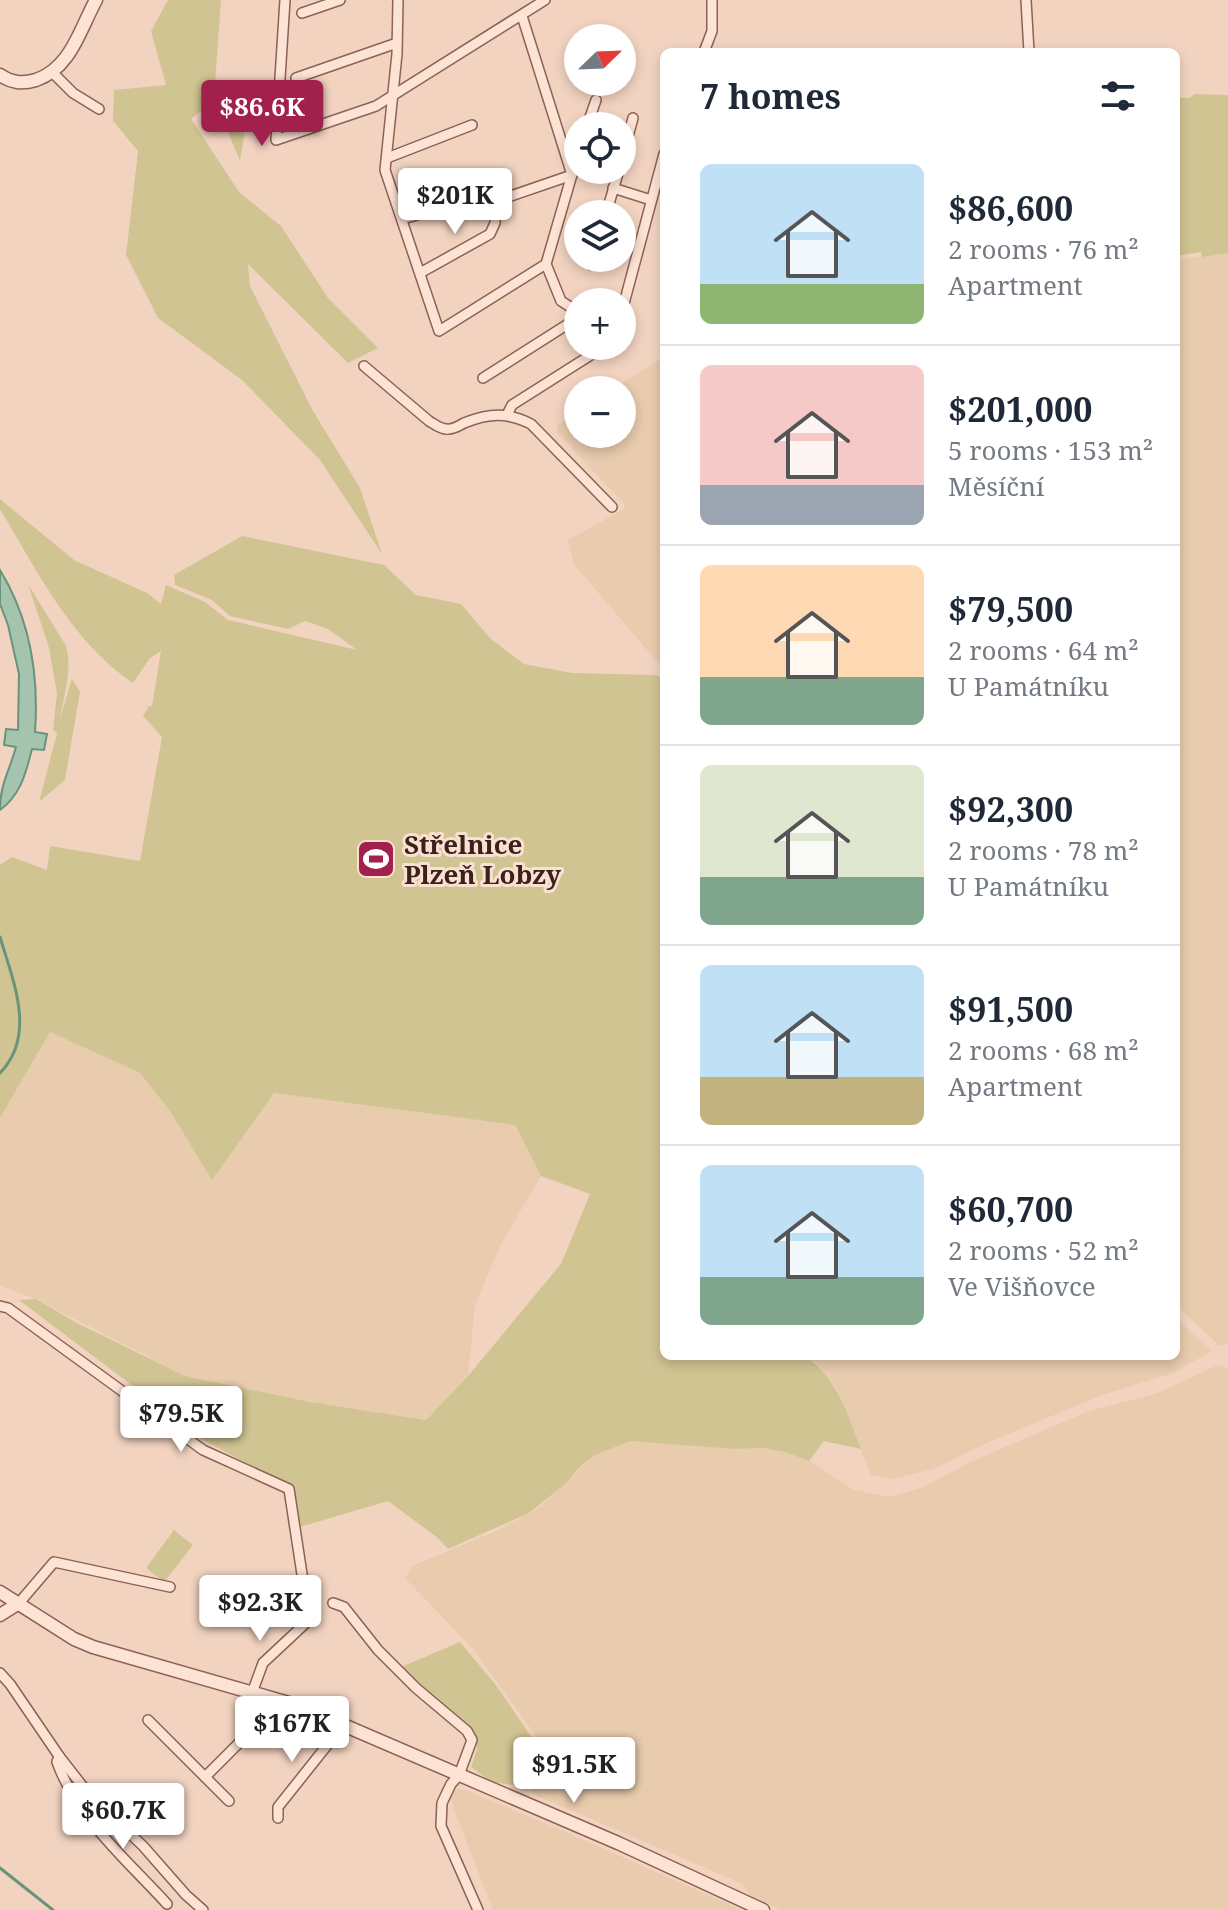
<!DOCTYPE html>
<html lang="en">
<head>
<meta charset="utf-8">
<style>
	:root { --surface:#fff; --page:#f2f2f3; --text:#1f2937; --muted:#747a83; --line:#e0e1e3; --accent:#a2204c }
	body { margin:0; font-family:"Noto Serif",serif; background:var(--page); color:var(--text); height:100vh; display:flex; flex-direction:column; font-size:30px; white-space:nowrap }
	* { box-sizing:border-box; margin:0 }
	p { font-size:26px; color:var(--muted) }
	.icon { flex:none; width:44px; height:44px; fill:none; stroke:currentColor; stroke-width:2; stroke-linecap:round; stroke-linejoin:round }
	.map { position:relative; flex:1; overflow:hidden }
	.drawer { position:absolute; left:660px; top:48px; width:520px; height:1312px; display:flex; flex-direction:column; background:var(--surface); border-radius:12px; box-shadow:0 4px 12px #0003 }
	.drawer>* { flex:none }
	.needle { width:52px; rotate:67deg }
	.tools { position:absolute; left:564px; top:24px; display:grid; gap:16px }
	.tools a { display:grid; place-items:center; width:72px; height:72px; border-radius:50%; background:var(--surface); box-shadow:0 4px 12px #0003; font-size:40px }
	.price { position:absolute; translate:-50% -68px; padding:0 18px; border-radius:8px; background:#fff; color:#222; font-size:26px; line-height:52px; filter:drop-shadow(0 2px 4px #0008) }
	.price::after { content:''; position:absolute; left:50%; top:48px; width:24px; height:18px; margin-left:-12px; background:inherit; clip-path:polygon(0 0,100% 0,50% 100%) }
	.price.active { background:var(--accent); color:#fff }
	ul { padding:0; list-style:none }
	li { display:flex; align-items:center; gap:24px; height:200px; padding:0 40px }
	li+li { border-top:2px solid var(--line) }
	li span { display:grid; place-items:center; flex:none; width:224px; height:160px; border-radius:12px; color:#555 }
	li>.icon { margin-inline-start:auto }
	span .icon { width:96px; height:96px; fill:#fffc; stroke-width:1 }
	li b { font-size:34px }
	h2 { display:flex; justify-content:space-between; align-items:center; height:96px; padding:0 40px; font-size:34px }
	.map>svg:first-child { display:block }
	.farmland { fill:#e9cbad }
	.green { fill:#d1c493 }
	.water { fill:#a4c4b0; stroke:#69937b; stroke-width:2 }
	.lines { fill:none; stroke-linecap:round; stroke-linejoin:round }
	.stream { stroke:#69937b; stroke-width:3 }
	.minor-casing { stroke:#8d6156; stroke-width:12 }
	.tertiary-casing { stroke:#8d6156; stroke-width:15 }
	.minor { stroke:#fce3d4; stroke-width:9 }
	.tertiary { stroke:#fce3d4; stroke-width:12 }
	.labels { text-anchor:middle; dominant-baseline:central; stroke-width:6; stroke-linejoin:round; paint-order:stroke }
	.poi-label { font-size:26px; font-weight:bold; fill:#3b211c; stroke:#f9e0d1; text-anchor:start }
</style>
</head>
<body>
<div class="map">
<svg width="1228" height="1910" viewBox="0 0 1228 1910">
	<rect width="100%" height="100%" fill="#f2d3c0"/>
	<g class="farmland">
		<polygon points="1228,253 1228,1343 1220,1346 1176,1305 1176,260"/>
		<polygon points="664,357 664,670 574,564 568,540 624,509 625,505 557,432 557,426 578,412 578,434 622,434 622,390 612,390"/>
		<polygon points="50,1032 140,1073 170,1111 212,1179 274,1093 515,1125 541,1176 500,1246 475,1305 468,1376 426,1420 310,1402 185,1376 36,1299 0,1286 0,1118"/>
		<polygon points="1176,1318 1212,1351 1173,1373 1100,1396 989,1442 936,1468 894,1479 871,1475 836,1387 816,1363 805,1356 1176,1356"/>
		<polygon points="1218,1365 1228,1369 1228,1910 781,1910 751,1896 743,1884 533,1794 529,1785 546,1750 474,1650 405,1578 412,1566 496,1531 539,1508 595,1455 630,1441 734,1449 763,1448 785,1452 811,1462 854,1490 890,1497 924,1487 968,1463 1089,1411 1158,1393"/>
		<polygon points="456,1789 465,1790 552,1826 742,1910 493,1910 453,1807 451,1797"/>
	</g>
	<g class="green">
		<polygon points="168,0 221,0 215,84 251,95 240,161 220,113 201,111 191,119 239,192 281,226 328,298 378,348 348,363 248,264 250,286 313,411 360,488 382,554 320,460 242,380 158,318 126,255 138,151 113,121 114,90 166,85 151,31"/>
		<polygon points="1194,94 1228,95 1228,253 1202,257 1201,252 1176,256 1176,98 1190,98"/>
		<path d="M0 499 74 560 147 593 161 604 166 585 205 602 228 620 357 650 328 629 305 621 288 629 230 616 212 600 175 585 174 575 242 536 384 565 416 595 461 604 491 639 524 664 572 673 656 675 664 680V1356H805C838 1378 847 1414 861 1449L824 1441 809 1461 785 1452 763 1448 734 1449 630 1441 595 1455 581 1466 564 1485 529 1513 448 1549 438 1538 388 1501 300 1527 291 1487 207 1442 19 1300 36 1299 77 1323 185 1376 310 1402 426 1420 468 1376 561 1264 590 1194 541 1176 515 1125 274 1093 212 1180 170 1111 140 1073 50 1032 0 1118V865L12 857 47 870 50 846 140 861 162 737 143 716 149 706H152L161 651 150 658 133 683C72 642 37 571 0 509Z"/>
		<path d="M28 584 66 646C73 670 64 694 60 718L72 679 80 692 65 780 39 802 57 733 53 730 57 693 49 648Z"/>
		<polygon points="174,1530 193,1545 164,1582 146,1568"/>
		<polygon points="460,1642 496,1685 541,1751 526,1787 492,1782 471,1767 477,1749 473,1730 401,1667"/>
	</g>
	<path class="water" d="M0 570C30 619 39 676 35 732L47 734 44 750 32 749C26 772 21 795 0 810 0 784 9 772 16 747L4 745 6 729 18 730 19 674 8 625 0 604Z"/>
	<g class="lines">
		<g class="stream">
			<path d="M0 937C13 981 37 1035 0 1073"/>
			<polyline points="0,1868 53,1910"/>
		</g>
		<defs>
			<g id="minor">
				<polyline points="285,0 276,140 376,106 545,0"/>
				<polyline points="398,0 397,54 385,170 439,331 546,264 578,154"/>
				<polyline points="1026,0 1029,52"/>
				<polyline points="302,13 340,0"/>
				<polyline points="704,52 712,31 712,0"/>
				<polyline points="52,72 73,93 99,109"/>
				<polyline points="296,78 397,43"/>
				<polyline points="587,126 596,100"/>
				<polyline points="387,158 472,125"/>
				<polyline points="622,158 633,118"/>
				<polyline points="613,188 651,200"/>
				<polyline points="496,201 572,175 522,16"/>
				<polyline points="606,214 619,170"/>
				<path d="M402 219C410 217 419 215 427 211 453 197 467 176 496 201"/>
				<polyline points="546,264 561,301 578,312"/>
				<polyline points="591,265 593,258"/>
				<polyline points="420,273 490,234 495,223 496,201"/>
				<polyline points="622,311 664,154"/>
				<path d="M364 366 429 421C434 424 440 429 446 429 452 430 459 426 464 423 489 413 507 412 531 424L612 507"/>
				<polyline points="483,378 568,324 578,313"/>
				<polyline points="507,415 512,405 605,346"/>
				<polyline points="0,1306 8,1308 203,1450 289,1489 309,1620 263,1663 252,1693 242,1740 205,1777"/>
				<polyline points="19,1603 54,1562 170,1587"/>
				<polyline points="333,1603 344,1607 378,1650 416,1688 467,1731 472,1740 459,1775 451,1784 442,1803 441,1826 478,1910"/>
				<polyline points="0,1673 10,1684 59,1756 91,1797 143,1846 186,1895 203,1910"/>
				<polyline points="148,1720 229,1801"/>
				<path d="M59 1756 57 1762C77 1818 127 1860 167 1904"/>
				<polyline points="278,1818 278,1807 344,1724"/>
			</g>
			<g id="tertiary">
				<path d="M0 75C12 83 22 84 36 80 71 68 80 29 96 0"/>
				<polyline points="0,1592 74,1639 93,1647 299,1706 618,1843 763,1910"/>
				<polyline points="0,1615 19,1603"/>
			</g>
		</defs>
		<use href="#minor" class="minor-casing"/>
		<use href="#tertiary" class="tertiary-casing"/>
		<use href="#minor" class="minor"/>
		<use href="#tertiary" class="tertiary"/>
	</g>
	<defs>
		<symbol id="stadium-square" viewBox="-11 -11 22 22"><rect x="-9" y="-9" width="18" height="18" rx="4" fill="#a2204c" stroke="#f9e0d1"/><path d="M0-5a6.5 5 0 1 0 0 10a6.5 5 0 1 0 0-10ZM-3.5-1.8h7v3.6h-7Z" fill="#fff"/></symbol>
	</defs>
	<g fill-rule="evenodd">
		<use href="#stadium-square" x="354" y="837" width="44" height="44"/>
	</g>
	<g class="labels">
		<g class="poi-label">
			<text x="404" y="844">Střelnice<tspan x="404" dy="30">Plzeň Lobzy</tspan></text>
		</g>
	</g>
</svg>
<div class="tools">
<a><svg class="needle" viewBox="-14 -14 28 28"><path d="M0-13l5 13h-10z" fill="#e53935"/><path d="M0 13l5-13h-10z" fill="#747a83"/></svg></a>
<a><svg class="icon" aria-label="locate" viewBox="0 0 24 24"><circle cx="12" cy="12" r="6"/><path d="M12 2v4M12 18v4M2 12h4M18 12h4"/></svg></a>
<a><svg class="icon" aria-label="layers" viewBox="0 0 24 24"><path d="M12 4l9 5-9 5-9-5zM3 14l9 5 9-5"/></svg></a>
<a>+</a>
<a>−</a>
</div>
<b class="price active" style="left:262px;top:148px">$86.6K</b>
<b class="price" style="left:455px;top:236px">$201K</b>
<b class="price" style="left:181px;top:1454px">$79.5K</b>
<b class="price" style="left:260px;top:1643px">$92.3K</b>
<b class="price" style="left:292px;top:1764px">$167K</b>
<b class="price" style="left:574px;top:1805px">$91.5K</b>
<b class="price" style="left:123px;top:1851px">$60.7K</b>
<section class="drawer">
<h2>7 homes<svg class="icon" aria-label="filters" viewBox="0 0 24 24"><path d="M4 7h16M4 17h16"/><circle cx="9" cy="7" r="2"/><circle cx="15" cy="17" r="2"/></svg></h2>
<ul>
<li><span style="background:linear-gradient(#bfe0f5 75%,#8fb573 0)"><svg class="icon" aria-label="home" viewBox="0 0 24 24"><path d="M3 11l9-7 9 7M6 9v11h12V9"/></svg></span><div><b>$86,600</b><p>2 rooms · 76 m²</p><p>Apartment</p></div></li>
<li><span style="background:linear-gradient(#f6c9c9 75%,#9aa5b1 0)"><svg class="icon" aria-label="home" viewBox="0 0 24 24"><path d="M3 11l9-7 9 7M6 9v11h12V9"/></svg></span><div><b>$201,000</b><p>5 rooms · 153 m²</p><p>Měsíční</p></div></li>
<li><span style="background:linear-gradient(#ffd9b3 70%,#7fa58c 0)"><svg class="icon" aria-label="home" viewBox="0 0 24 24"><path d="M3 11l9-7 9 7M6 9v11h12V9"/></svg></span><div><b>$79,500</b><p>2 rooms · 64 m²</p><p>U Památníku</p></div></li>
<li><span style="background:linear-gradient(#dfe7d0 70%,#7fa58c 0)"><svg class="icon" aria-label="home" viewBox="0 0 24 24"><path d="M3 11l9-7 9 7M6 9v11h12V9"/></svg></span><div><b>$92,300</b><p>2 rooms · 78 m²</p><p>U Památníku</p></div></li>
<li><span style="background:linear-gradient(#bfe0f5 70%,#c2b280 0)"><svg class="icon" aria-label="home" viewBox="0 0 24 24"><path d="M3 11l9-7 9 7M6 9v11h12V9"/></svg></span><div><b>$91,500</b><p>2 rooms · 68 m²</p><p>Apartment</p></div></li>
<li><span style="background:linear-gradient(#bfe0f5 70%,#7fa58c 0)"><svg class="icon" aria-label="home" viewBox="0 0 24 24"><path d="M3 11l9-7 9 7M6 9v11h12V9"/></svg></span><div><b>$60,700</b><p>2 rooms · 52 m²</p><p>Ve Višňovce</p></div></li>
</ul>
</section>
</div>
</body>
</html>
